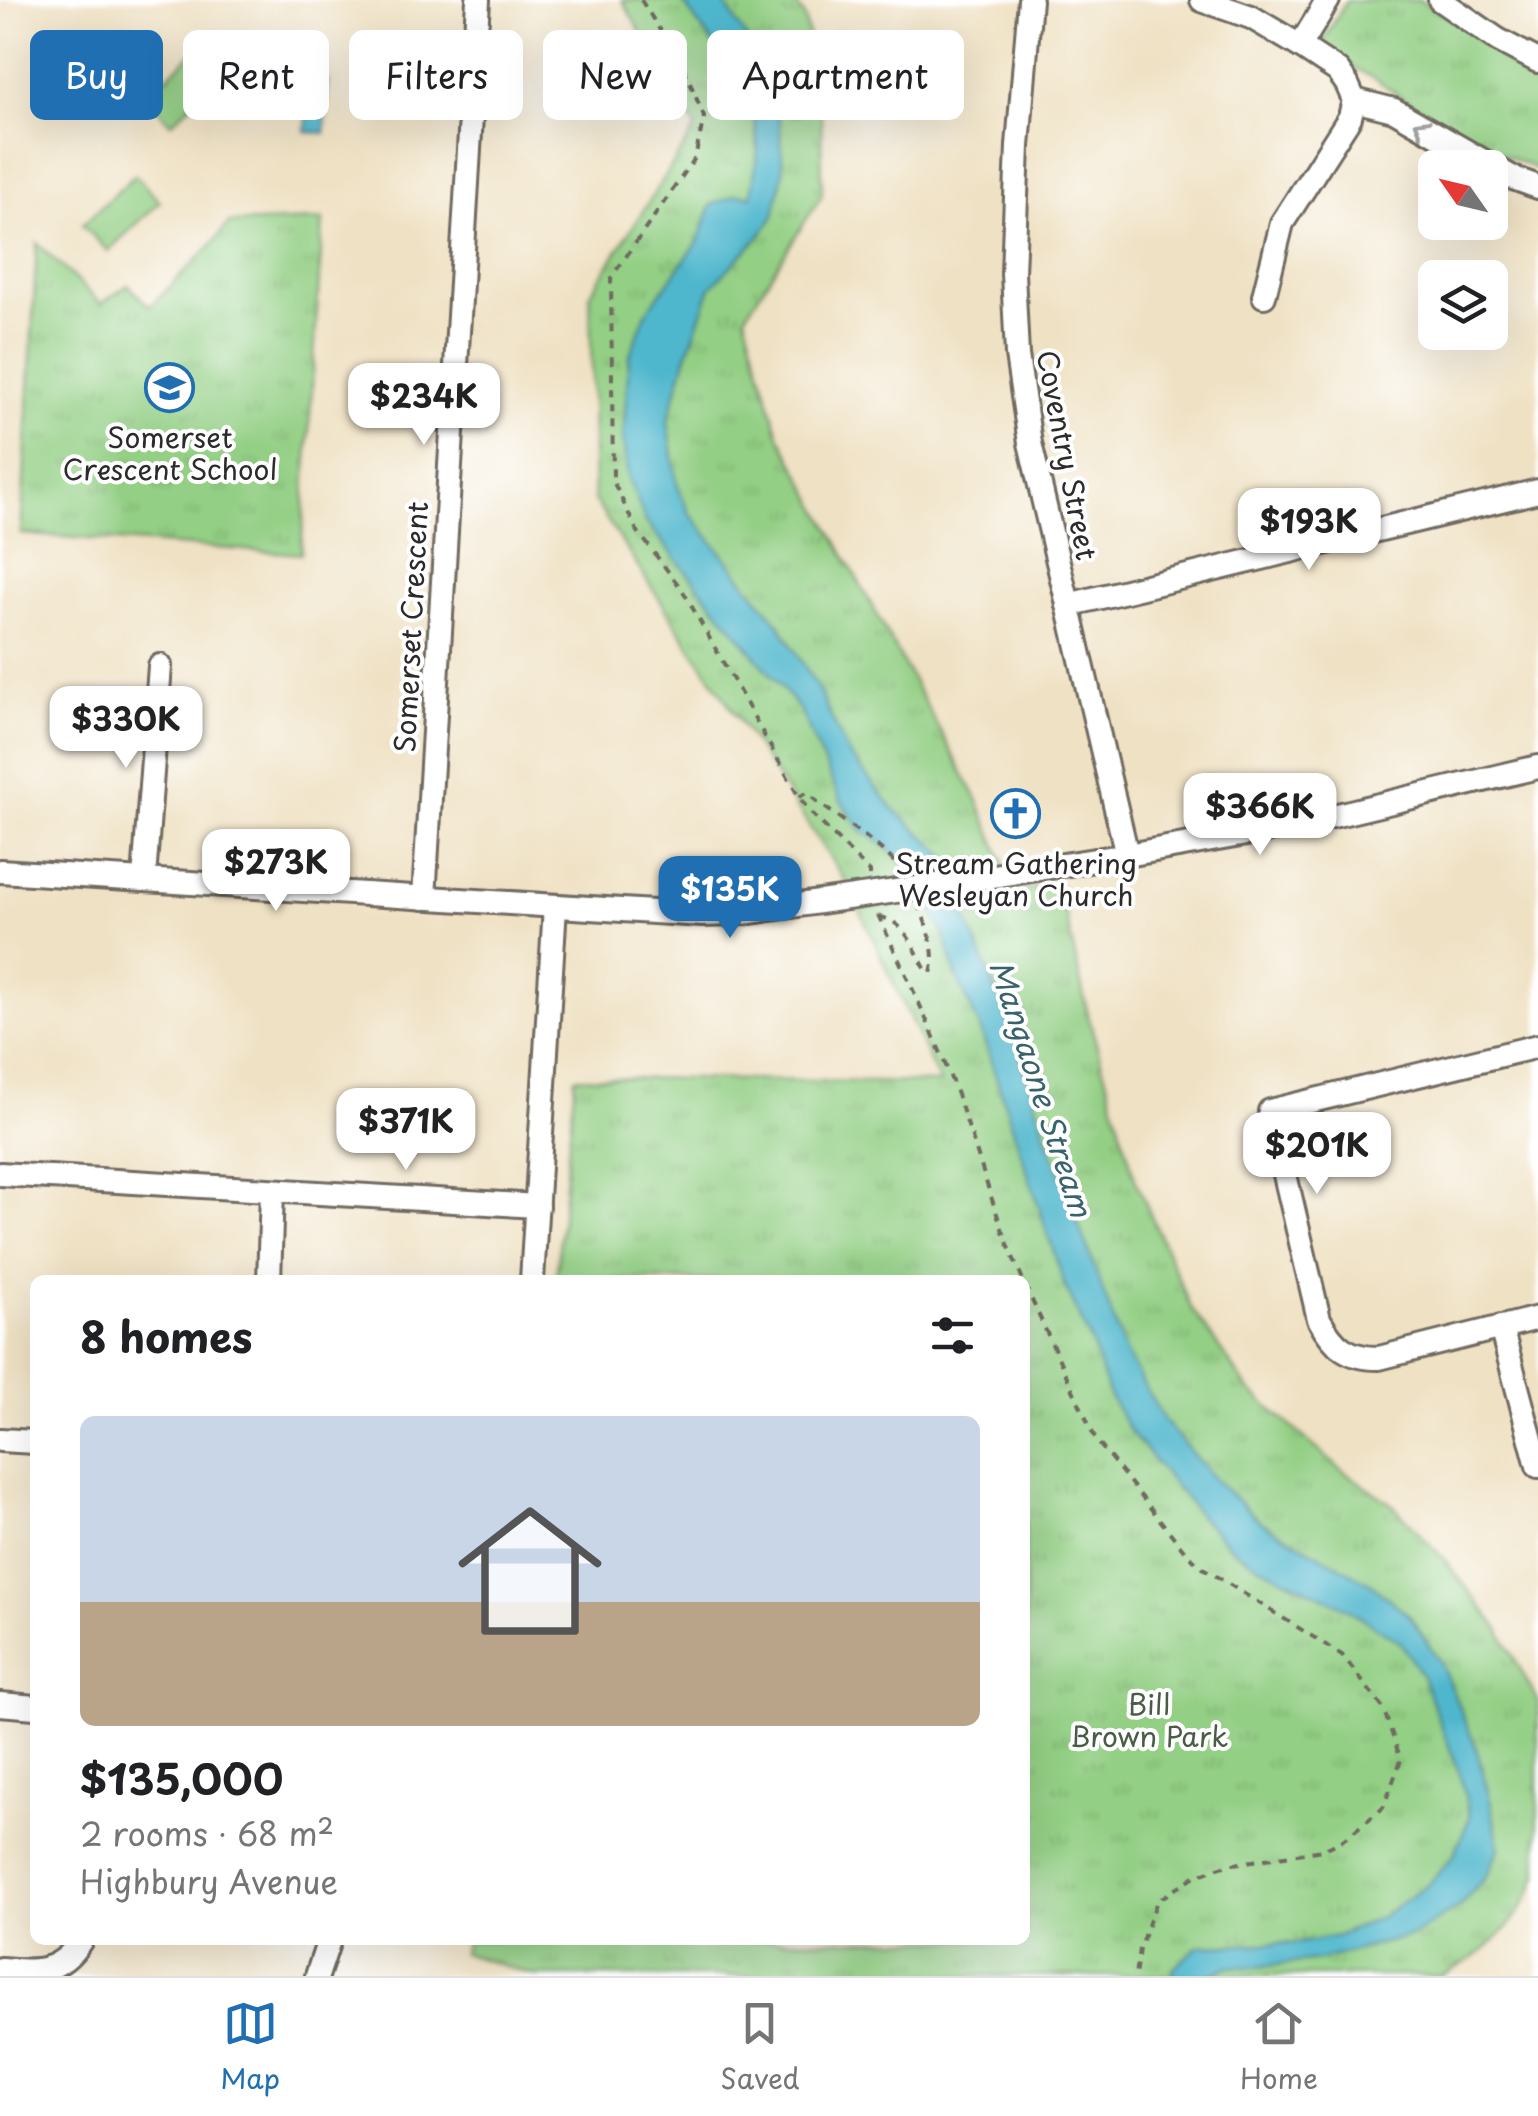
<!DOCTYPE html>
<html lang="en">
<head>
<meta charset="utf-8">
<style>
	:root { --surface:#fff; --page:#f6f6f6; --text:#202124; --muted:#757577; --line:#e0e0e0; --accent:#1f6fb2 }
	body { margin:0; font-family:"Playpen Sans",sans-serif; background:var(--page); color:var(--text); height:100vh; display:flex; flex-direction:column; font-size:38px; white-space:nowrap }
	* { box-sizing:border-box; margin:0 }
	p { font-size:32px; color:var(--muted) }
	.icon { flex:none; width:55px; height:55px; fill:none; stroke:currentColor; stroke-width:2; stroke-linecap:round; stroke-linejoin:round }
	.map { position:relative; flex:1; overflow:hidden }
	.sheet { position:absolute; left:30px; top:1275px; width:1000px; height:670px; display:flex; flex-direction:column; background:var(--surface); border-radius:15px; box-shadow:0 10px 40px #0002 }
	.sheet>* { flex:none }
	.top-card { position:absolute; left:30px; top:30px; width:1000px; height:90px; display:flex; gap:20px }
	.needle { width:65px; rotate:304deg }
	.tools { position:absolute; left:1418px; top:150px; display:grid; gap:20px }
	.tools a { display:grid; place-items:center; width:90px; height:90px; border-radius:15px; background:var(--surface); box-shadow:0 10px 40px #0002; font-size:50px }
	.price { position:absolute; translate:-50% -85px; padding:0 22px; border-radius:20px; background:#fff; color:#222; font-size:32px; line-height:65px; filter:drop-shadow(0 2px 5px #0008) }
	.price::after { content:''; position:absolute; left:50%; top:60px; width:30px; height:22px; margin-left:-15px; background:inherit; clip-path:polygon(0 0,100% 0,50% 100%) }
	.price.active { background:var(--accent); color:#fff }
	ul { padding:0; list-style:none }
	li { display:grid; align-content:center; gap:20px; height:530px; padding:0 50px }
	li span { display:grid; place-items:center; height:310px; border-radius:15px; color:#555 }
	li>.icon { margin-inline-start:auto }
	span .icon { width:180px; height:180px; fill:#fffc; stroke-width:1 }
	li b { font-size:42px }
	h2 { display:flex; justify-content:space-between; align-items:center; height:120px; padding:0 50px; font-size:42px }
	.chip { padding:0 35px; border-radius:15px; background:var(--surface); box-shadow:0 10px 40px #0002; font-size:35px; line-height:90px }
	.chip.active { background:var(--accent); color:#fff }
	.dock { display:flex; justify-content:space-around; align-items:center; height:140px; border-top:2px solid var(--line); background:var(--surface); font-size:28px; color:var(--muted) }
	.dock a { display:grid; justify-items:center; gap:5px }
	.dock .active { color:var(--accent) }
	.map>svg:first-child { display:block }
	.park { fill:url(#park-tufts); stroke:#5f7d58; stroke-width:2.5 }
	.pitch { fill:#93cf84; stroke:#5f7d58; stroke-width:2.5 }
	.water { fill:#4fb7cd; stroke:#3d717c; stroke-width:2.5 }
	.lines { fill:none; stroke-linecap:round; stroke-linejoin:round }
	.stream { stroke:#4fb7cd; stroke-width:5 }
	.minor-casing { stroke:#706b60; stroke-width:28 }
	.path { stroke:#706b60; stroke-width:4; stroke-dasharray:8 8; stroke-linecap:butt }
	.minor { stroke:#fff; stroke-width:22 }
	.minor-bridge-casing { stroke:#706b60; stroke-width:28; stroke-linecap:butt }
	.minor-bridge { stroke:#fff; stroke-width:22 }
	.oneway { stroke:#a0a0a0 }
	.labels { text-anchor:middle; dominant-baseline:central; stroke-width:8; stroke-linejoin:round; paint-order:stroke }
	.poi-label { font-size:28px; fill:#2b2b2b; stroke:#fff }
	.street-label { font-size:28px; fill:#2b2b2b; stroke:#fff }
	.park-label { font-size:28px; fill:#4a5c46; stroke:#fff }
	.water-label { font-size:30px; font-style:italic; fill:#39636c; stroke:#fff }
</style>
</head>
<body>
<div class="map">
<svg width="1538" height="1976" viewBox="0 0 1538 1976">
	<defs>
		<pattern id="park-tufts" width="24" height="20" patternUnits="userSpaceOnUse" patternTransform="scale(2.5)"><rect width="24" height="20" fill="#93cf84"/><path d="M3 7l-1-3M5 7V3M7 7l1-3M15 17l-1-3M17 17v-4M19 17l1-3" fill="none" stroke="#7fb272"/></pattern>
	</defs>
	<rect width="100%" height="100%" fill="#fff"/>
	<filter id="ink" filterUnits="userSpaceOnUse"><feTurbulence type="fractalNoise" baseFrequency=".01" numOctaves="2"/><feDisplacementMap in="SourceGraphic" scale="20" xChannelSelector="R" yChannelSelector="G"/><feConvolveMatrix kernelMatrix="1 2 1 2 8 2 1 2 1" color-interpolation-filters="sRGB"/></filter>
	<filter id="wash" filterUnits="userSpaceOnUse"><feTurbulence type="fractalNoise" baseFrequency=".0048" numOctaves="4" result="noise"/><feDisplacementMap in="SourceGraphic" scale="40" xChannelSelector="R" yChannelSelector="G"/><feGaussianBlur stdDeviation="2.25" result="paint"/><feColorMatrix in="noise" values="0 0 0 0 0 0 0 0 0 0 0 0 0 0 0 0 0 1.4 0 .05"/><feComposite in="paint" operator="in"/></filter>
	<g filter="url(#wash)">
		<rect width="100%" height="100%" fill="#efe1c3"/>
		<g class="park">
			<path d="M622 0H794L804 16 821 93 822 195 745 316 779 435 977 799 1016 891 1059 884 1088 1015 1125 1144 1136 1181 1191 1308 1248 1389 1340 1469 1393 1505 1444 1559 1499 1629 1538 1702V1876C1519 1924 1487 1955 1440 1976H536L462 1953 467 1940H1025V1280H556L575 1077 940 1083 848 885 594 500 590 294 696 128Z"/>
			<polygon points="1347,0 1419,0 1538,71 1538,170 1456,133 1378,81 1319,48"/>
			<polygon points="323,220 301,554 21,534 37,243 101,304 128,285 150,307 209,248 229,223"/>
		</g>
		<g class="pitch">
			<polygon points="199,47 224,74 171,123 146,97"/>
			<polygon points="135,175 160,202 108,251 82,225"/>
		</g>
		<g class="water">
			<polygon points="681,0 722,0 757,54 775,90 780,125 783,172 774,216 759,237 711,287 686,358 668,421 677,484 689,512 779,624 816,685 848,753 893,808 950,860 925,864 911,869 880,842 861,830 841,801 800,710 646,522 628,478 623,440 629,357 647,311 698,242 711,205 738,194 751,196 758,150 754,113 728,65"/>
			<polygon points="309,79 328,80 325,133 306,132"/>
			<polygon points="958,898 1013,1032 1048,1141 1126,1354 1165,1422 1215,1480 1261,1522 1370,1583 1409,1615 1440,1662 1476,1747 1491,1804 1499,1847 1488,1874 1460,1906 1414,1935 1320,1960 1257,1967 1227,1967 1209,1976 1172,1976 1174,1967 1199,1946 1299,1943 1337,1936 1381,1917 1428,1885 1454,1855 1470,1817 1460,1775 1422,1676 1401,1643 1345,1607 1267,1570 1235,1551 1202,1519 1129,1430 1108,1393 1093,1347 1064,1283 980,1028 956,976 946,939 929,904"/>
		</g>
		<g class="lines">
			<polyline class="stream" points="921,859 936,878"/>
		</g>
	</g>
	<g filter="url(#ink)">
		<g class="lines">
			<defs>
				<g id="minor">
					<polyline points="1030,0 1018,146 1013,273 1017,355 1030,443 1127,855"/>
					<polyline points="1202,0 1251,17 1300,46 1338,71 1347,84 1354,100 1394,110 1513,178 1538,187"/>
					<polyline points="1440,0 1498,40 1538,61"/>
					<polyline points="1300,46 1328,0"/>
					<polyline points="1264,296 1282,223 1350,117 1354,100"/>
					<polyline points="1068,605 1538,491"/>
					<polyline points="0,871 702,915 737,914 903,890"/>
					<polyline points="144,879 160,666"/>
					<polyline points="968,880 1127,855 1291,826 1538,767"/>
					<polyline points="424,898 478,0"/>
					<path d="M1538 1046 1270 1111 1319 1319C1334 1346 1347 1358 1379 1358L1538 1318"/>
					<polyline points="0,1174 537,1206"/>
					<polyline points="269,1280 272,1192"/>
					<polyline points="532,1280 555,906"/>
					<polyline points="1501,1327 1538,1466"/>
					<polyline points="0,1440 35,1442"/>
					<polyline points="0,1704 35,1707"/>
					<path d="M0 1969C36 1972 60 1974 81 1940"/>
					<polyline points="317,1976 329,1940"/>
				</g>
			</defs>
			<use href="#minor" class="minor-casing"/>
			<g class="path">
				<polyline points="641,0 685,70 704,117 695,158 611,278 613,481 636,529 683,591 799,797 810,812 870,872 870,876"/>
				<path d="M799 797 806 793 808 794C833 816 887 847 902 872"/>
				<path d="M878 915C904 971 931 1026 953 1084 978 1149 994 1217 1023 1280"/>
				<path d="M879 917C905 920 914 949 926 970L931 973C937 954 928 926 919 907"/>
				<polyline points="1025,1285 1096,1440 1184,1550 1203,1568 1342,1655 1383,1708 1401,1760 1383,1808 1343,1840 1323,1850 1227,1865 1193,1877 1157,1901 1139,1949 1135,1976"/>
			</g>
			<use href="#minor" class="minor"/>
			<defs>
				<polyline id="minor-bridge" points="903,890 968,880"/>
			</defs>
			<use href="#minor-bridge" class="minor-bridge-casing"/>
			<use href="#minor-bridge" class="minor-bridge"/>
		</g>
		<defs><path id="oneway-chevron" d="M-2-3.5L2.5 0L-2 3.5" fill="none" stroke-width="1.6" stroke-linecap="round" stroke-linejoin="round" transform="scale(2.5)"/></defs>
		<use class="oneway" href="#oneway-chevron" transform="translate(1421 126) rotate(-150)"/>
	</g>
	<defs>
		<symbol id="school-ring" viewBox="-11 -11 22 22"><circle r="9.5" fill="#fff" stroke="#1f6fb2" stroke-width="1.5"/><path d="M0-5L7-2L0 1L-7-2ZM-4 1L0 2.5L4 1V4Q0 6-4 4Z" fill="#1f6fb2"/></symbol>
		<symbol id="church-ring" viewBox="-11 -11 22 22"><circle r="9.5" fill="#fff" stroke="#1f6fb2" stroke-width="1.5"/><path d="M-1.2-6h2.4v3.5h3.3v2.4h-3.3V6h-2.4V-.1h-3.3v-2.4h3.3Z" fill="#1f6fb2"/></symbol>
	</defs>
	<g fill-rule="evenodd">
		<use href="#school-ring" x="142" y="360" width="55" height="55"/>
		<use href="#church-ring" x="988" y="786" width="55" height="55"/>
	</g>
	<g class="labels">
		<g class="poi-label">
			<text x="170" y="436">Somerset<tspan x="170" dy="32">Crescent School</tspan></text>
			<text x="1016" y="862">Stream Gathering<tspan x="1016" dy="32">Wesleyan Church</tspan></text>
		</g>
		<g class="street-label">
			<text transform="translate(1068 455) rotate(79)">Coventry Street</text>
			<text transform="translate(410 627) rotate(-87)">Somerset Crescent</text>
		</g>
		<g class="park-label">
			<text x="1149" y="1703">Bill<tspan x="1149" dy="32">Brown Park</tspan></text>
		</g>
		<g class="water-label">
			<text transform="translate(1042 1088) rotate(72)">Mangaone Stream</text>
		</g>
	</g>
</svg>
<div class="tools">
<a><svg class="needle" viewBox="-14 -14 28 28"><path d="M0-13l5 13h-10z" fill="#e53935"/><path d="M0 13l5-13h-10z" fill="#757577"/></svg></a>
<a><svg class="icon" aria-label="layers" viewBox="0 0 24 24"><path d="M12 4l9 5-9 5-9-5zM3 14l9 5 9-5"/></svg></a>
</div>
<b class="price" style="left:424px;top:448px">$234K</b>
<b class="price" style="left:1309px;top:573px">$193K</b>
<b class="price" style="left:126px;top:771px">$330K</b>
<b class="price" style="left:1260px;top:858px">$366K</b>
<b class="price" style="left:276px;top:914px">$273K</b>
<b class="price active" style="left:730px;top:941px">$135K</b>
<b class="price" style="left:406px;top:1173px">$371K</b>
<b class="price" style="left:1317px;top:1197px">$201K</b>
<div class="top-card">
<a class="chip active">Buy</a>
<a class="chip">Rent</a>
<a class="chip">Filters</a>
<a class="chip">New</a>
<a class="chip">Apartment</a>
</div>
<section class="sheet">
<h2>8 homes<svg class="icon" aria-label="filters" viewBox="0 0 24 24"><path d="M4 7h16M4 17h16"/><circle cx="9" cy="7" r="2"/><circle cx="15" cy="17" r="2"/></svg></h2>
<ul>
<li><span style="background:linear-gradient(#c9d6e8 60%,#b9a48a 0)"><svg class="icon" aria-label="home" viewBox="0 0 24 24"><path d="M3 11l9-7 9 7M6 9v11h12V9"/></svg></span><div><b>$135,000</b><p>2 rooms · 68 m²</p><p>Highbury Avenue</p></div></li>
</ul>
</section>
</div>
<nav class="dock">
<a class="active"><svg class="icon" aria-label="map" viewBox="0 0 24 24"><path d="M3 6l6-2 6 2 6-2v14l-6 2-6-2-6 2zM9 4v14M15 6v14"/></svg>Map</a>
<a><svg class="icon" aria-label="saved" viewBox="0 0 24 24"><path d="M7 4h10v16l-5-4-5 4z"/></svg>Saved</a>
<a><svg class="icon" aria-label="home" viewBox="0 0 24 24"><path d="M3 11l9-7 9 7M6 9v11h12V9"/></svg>Home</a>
</nav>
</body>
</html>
